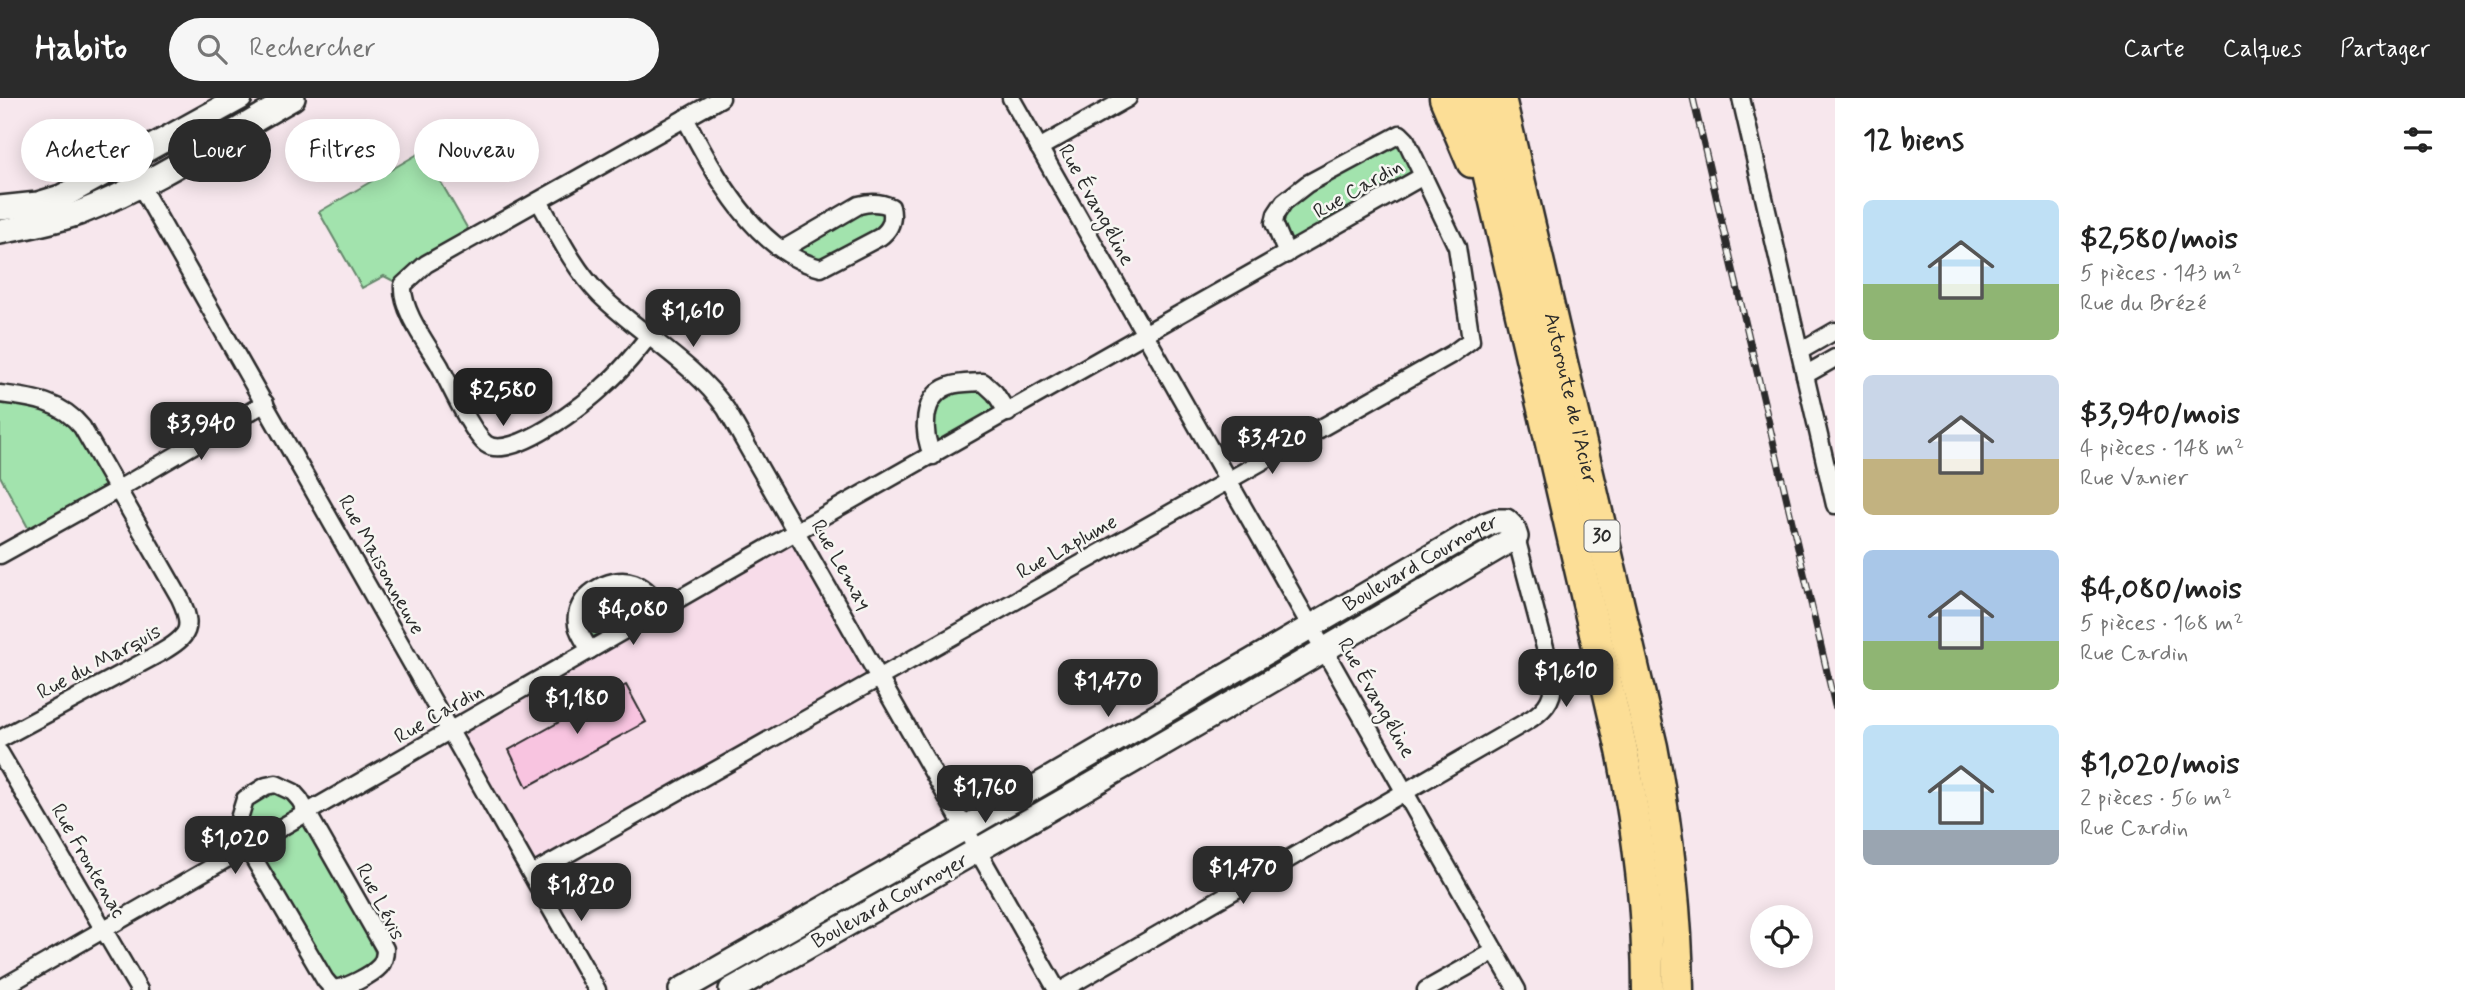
<!DOCTYPE html>
<html lang="fr">
<head>
<meta charset="utf-8">
<style>
	:root { --surface:#fff; --page:#f6f6f6; --text:#222; --muted:#767676; --accent:#2b2b2b }
	body { margin:0; font-family:Mynerve,sans-serif; background:var(--page); color:var(--text); height:100vh; display:flex; flex-direction:column; font-size:26px; white-space:nowrap }
	* { box-sizing:border-box; margin:0 }
	p { font-size:23px; color:var(--muted) }
	.icon { flex:none; width:38px; height:38px; fill:none; stroke:currentColor; stroke-width:2; stroke-linecap:round; stroke-linejoin:round }
	.map { position:relative; flex:1; overflow:hidden }
	.drawer { display:flex; flex-direction:column; background:var(--surface); width:630px }
	.drawer>* { flex:none }
	.top-card { position:absolute; left:21px; top:21px; width:665px; height:63px; display:flex; gap:14px }
	.tools { position:absolute; left:1750px; top:807px; display:grid; gap:14px }
	.tools a { display:grid; place-items:center; width:63px; height:63px; border-radius:50%; background:var(--surface); box-shadow:0 4px 18px #0003; font-size:35px }
	.price { position:absolute; translate:-50% -60px; padding:0 16px; border-radius:14px; background:var(--accent); color:#fff; font-size:23px; line-height:46px; filter:drop-shadow(0 2px 4px #0008) }
	.price::after { content:''; position:absolute; left:50%; top:42px; width:21px; height:16px; margin-left:-10px; background:inherit; clip-path:polygon(0 0,100% 0,50% 100%) }
	.price.current { background:#222; color:#fff }
	ul { padding:0; list-style:none }
	li { display:flex; align-items:center; gap:21px; height:175px; padding:0 28px }
	li span { display:grid; place-items:center; flex:none; width:196px; height:140px; border-radius:10px; color:#555 }
	li>.icon { margin-inline-start:auto }
	span .icon { width:84px; height:84px; fill:#fffc; stroke-width:1 }
	li b { font-size:30px }
	h2 { display:flex; justify-content:space-between; align-items:center; height:84px; padding:0 28px; font-size:30px }
	.tag { padding:0 24px; border-radius:32px; background:var(--surface); box-shadow:0 4px 18px #0003; font-size:24px; line-height:63px }
	.tag.current { background:var(--accent); color:#fff }
	header { display:flex; align-items:center; gap:42px; box-sizing:border-box; height:98px; padding:0 35px; background:var(--accent); color:#fff }
	header strong { font-size:33px }
	nav { display:flex; gap:38px; margin-inline-start:auto; font-size:24px }
	.search { width:490px; height:63px; background:var(--page); display:flex; align-items:center; gap:18px; box-sizing:border-box; padding:0 24px; border-radius:38px; color:var(--muted); font-size:26px }
	main { display:flex; flex:1; min-height:0 }
	.map>svg:first-child { display:block }
	.built { fill:#f7dce9 }
	.green { fill:#a2e3ad; stroke:#66876c; stroke-width:2 }
	.building { fill:#f8c4e0; stroke:#2b2b2b; stroke-width:2 }
	.lines { fill:none; stroke-linecap:round; stroke-linejoin:round }
	.street-casing { stroke:#2b2b2b; stroke-width:21 }
	.secondary-casing { stroke:#2b2b2b; stroke-width:28 }
	.highway-casing { stroke:#2b2b2b; stroke-width:35 }
	.street { stroke:#f6f6f2; stroke-width:16 }
	.secondary { stroke:#f6f6f2; stroke-width:23 }
	.highway { stroke:#fcde96; stroke-width:30 }
	.rail-casing { stroke:#2b2b2b; stroke-width:7 }
	.rail { stroke:#f6f6f2; stroke-width:4.5; stroke-dasharray:13; stroke-linecap:butt }
	.labels { text-anchor:middle; dominant-baseline:central; stroke-width:5; stroke-linejoin:round; paint-order:stroke }
	.shield { fill:#f6f6f2; stroke:#686867; stroke-width:2 }
	.shield-label { font-size:19px; font-weight:bold; fill:#2b2b2b }
	.street-label { font-size:21px; fill:#2b2b2b; stroke:#f6f6f2 }
</style>
</head>
<body>
<header>
<strong>Habito</strong>
<div class="search"><svg class="icon" aria-label="search" viewBox="0 0 24 24"><circle cx="10" cy="10" r="6"/><path d="M15 15l6 6"/></svg>Rechercher</div>
<nav><a>Carte</a><a>Calques</a><a>Partager</a></nav>
</header>
<main>
<div class="map">
<svg width="1835" height="892" viewBox="0 0 1835 892">
	<rect width="100%" height="100%" fill="#f7e7ed"/>
	<filter id="ink" filterUnits="userSpaceOnUse"><feTurbulence type="fractalNoise" baseFrequency=".0143" numOctaves="2"/><feDisplacementMap in="SourceGraphic" scale="14" xChannelSelector="R" yChannelSelector="G"/><feConvolveMatrix kernelMatrix="1 2 1 2 8 2 1 2 1" color-interpolation-filters="sRGB"/></filter>
	<g filter="url(#ink)">
		<polygon class="built" points="795,439 874,576 533,771 453,632"/>
		<g class="green">
			<polygon points="1395,37 1422,78 1287,154 1277,116 1280,109"/>
			<polygon points="423,53 473,140 401,187 384,178 362,190 319,114"/>
			<polygon points="883,107 886,132 820,168 786,152 860,109"/>
			<polygon points="981,287 1003,312 930,352 927,329 939,293"/>
			<polygon points="0,300 72,318 113,388 31,435 0,378"/>
			<polygon points="620,484 660,508 591,548 578,518 582,508"/>
			<polygon points="276,688 308,715 377,858 377,865 335,889 247,744 241,706"/>
		</g>
		<polygon class="building" points="626,587 646,624 527,689 509,652"/>
		<g class="lines">
			<defs>
				<g id="street">
					<polyline points="1011,0 1517,892"/>
					<polyline points="1741,0 1835,407"/>
					<path d="M685 20C714 75 755 154 821 170L880 139C891 131 894 122 891 109 881 104 870 104 859 107L782 152"/>
					<polyline points="1039,50 1128,0"/>
					<polyline points="127,64 597,892"/>
					<path d="M539 103C557 135 574 171 600 197 640 236 695 266 726 311L1057 892"/>
					<path d="M648 239C635 256 621 273 605 287 587 305 511 364 486 346 472 335 449 286 440 268 427 246 401 212 403 187L426 166 721 0"/>
					<polyline points="1800,253 1835,233"/>
					<polyline points="1805,277 1835,260"/>
					<path d="M0 296C32 300 61 303 82 329L180 500C194 530 189 538 162 554L0 641"/>
					<path d="M933 358C922 336 921 298 949 288 959 284 972 285 983 284L995 295 1008 315"/>
					<polyline points="0,457 117,392 265,305"/>
					<path d="M590 552C585 544 579 536 577 527 572 499 610 476 634 485 647 490 655 501 662 511"/>
					<polyline points="0,655 139,892"/>
					<path d="M276 686 293 694 300 702 385 851C385 857 384 863 380 868 373 876 344 892 334 890 330 889 328 885 325 882L240 737 238 724 245 701 266 688Z"/>
					<polyline points="532,776 1452,256 1471,242 1457,149 1406,42 1400,36 1307,86 1284,104 1276,116 1274,125 1287,156"/>
					<polyline points="0,891 797,433 1423,78"/>
					<path d="M1062 892 1524 625C1542 615 1555 603 1553 580L1516 439"/>
					<polyline points="1426,892 1495,853"/>
				</g>
				<g id="secondary">
					<polyline points="0,110 38,106 61,99 240,0"/>
					<path d="M0 134C27 129 53 124 79 115 153 86 224 39 293 0"/>
					<path id="s1" d="M681 892 965 730 1485 427 1496 423H1506L1513 430 1516 439C1256 593 994 744 731 892"/>
				</g>
				<g id="highway">
					<polyline points="1445,0 1472,64"/>
					<path d="M1471 0 1622 652C1638 732 1648 811 1648 892"/>
					<path id="s2" d="M1500 0 1652 649C1667 729 1677 810 1678 892"/>
				</g>
			</defs>
			<use href="#street" class="street-casing"/>
			<use href="#secondary" class="secondary-casing"/>
			<use href="#highway" class="highway-casing"/>
			<use href="#street" class="street"/>
			<use href="#secondary" class="secondary"/>
			<use href="#highway" class="highway"/>
			<defs>
				<polyline id="rail" points="1693,0 1835,608"/>
			</defs>
			<use href="#rail" class="rail-casing"/>
			<use href="#rail" class="rail"/>
		</g>
	</g>
	<g class="labels">
		<rect class="shield" x="1584.5" y="422.5" width="35" height="31" rx="5"/>
		<g class="shield-label">
			<text x="1602" y="438">30</text>
		</g>
		<g class="street-label">
			<text transform="translate(1358 91) rotate(-30)">Rue Cardin</text>
			<text transform="translate(1096 107) rotate(61)">Rue Évangéline</text>
			<text stroke="none"><textPath href="#s2" startOffset="308">Autoroute de l'Acier</textPath></text>
			<text transform="translate(1067 449) rotate(-29)">Rue Laplume</text>
			<text transform="translate(381 467) rotate(61)">Rue Maisonneuve</text>
			<text transform="translate(841 467) rotate(60)">Rue Lemay</text>
			<text stroke="none"><textPath href="#s1" startOffset="854">Boulevard Cournoyer</textPath></text>
			<text transform="translate(99 564) rotate(-28)">Rue du Marquis</text>
			<text transform="translate(1376 600) rotate(60)">Rue Évangéline</text>
			<text transform="translate(439 616) rotate(-30)">Rue Cardin</text>
			<text transform="translate(88 763) rotate(60)">Rue Frontenac</text>
			<text transform="translate(890 803) rotate(-29)">Boulevard Cournoyer</text>
			<text transform="translate(380 804) rotate(63)">Rue Lévis</text>
		</g>
	</g>
</svg>
<div class="tools">
<a><svg class="icon" aria-label="locate" viewBox="0 0 24 24"><circle cx="12" cy="12" r="6"/><path d="M12 2v4M12 18v4M2 12h4M18 12h4"/></svg></a>
</div>
<b class="price" style="left:693px;top:251px">$1,610</b>
<b class="price current" style="left:503px;top:330px">$2,580</b>
<b class="price" style="left:201px;top:364px">$3,940</b>
<b class="price" style="left:1272px;top:378px">$3,420</b>
<b class="price" style="left:633px;top:549px">$4,080</b>
<b class="price" style="left:1566px;top:611px">$1,610</b>
<b class="price" style="left:1108px;top:621px">$1,470</b>
<b class="price" style="left:577px;top:638px">$1,180</b>
<b class="price" style="left:985px;top:727px">$1,760</b>
<b class="price" style="left:235px;top:778px">$1,020</b>
<b class="price" style="left:1243px;top:808px">$1,470</b>
<b class="price" style="left:581px;top:825px">$1,820</b>
<div class="top-card">
<a class="tag">Acheter</a>
<a class="tag current">Louer</a>
<a class="tag">Filtres</a>
<a class="tag">Nouveau</a>
</div>
</div>
<section class="drawer">
<h2>12 biens<svg class="icon" aria-label="filters" viewBox="0 0 24 24"><path d="M4 7h16M4 17h16"/><circle cx="9" cy="7" r="2"/><circle cx="15" cy="17" r="2"/></svg></h2>
<ul>
<li><span style="background:linear-gradient(#bfe0f5 60%,#8fb573 0)"><svg class="icon" aria-label="home" viewBox="0 0 24 24"><path d="M3 11l9-7 9 7M6 9v11h12V9"/></svg></span><div><b>$2,580/mois</b><p>5 pièces · 143 m²</p><p>Rue du Brézé</p></div></li>
<li><span style="background:linear-gradient(#c9d6e8 60%,#c2b280 0)"><svg class="icon" aria-label="home" viewBox="0 0 24 24"><path d="M3 11l9-7 9 7M6 9v11h12V9"/></svg></span><div><b>$3,940/mois</b><p>4 pièces · 148 m²</p><p>Rue Vanier</p></div></li>
<li><span style="background:linear-gradient(#a9c7e8 65%,#8fb573 0)"><svg class="icon" aria-label="home" viewBox="0 0 24 24"><path d="M3 11l9-7 9 7M6 9v11h12V9"/></svg></span><div><b>$4,080/mois</b><p>5 pièces · 168 m²</p><p>Rue Cardin</p></div></li>
<li><span style="background:linear-gradient(#bfe0f5 75%,#9aa5b1 0)"><svg class="icon" aria-label="home" viewBox="0 0 24 24"><path d="M3 11l9-7 9 7M6 9v11h12V9"/></svg></span><div><b>$1,020/mois</b><p>2 pièces · 56 m²</p><p>Rue Cardin</p></div></li>
</ul>
</section>
</main>
</body>
</html>
